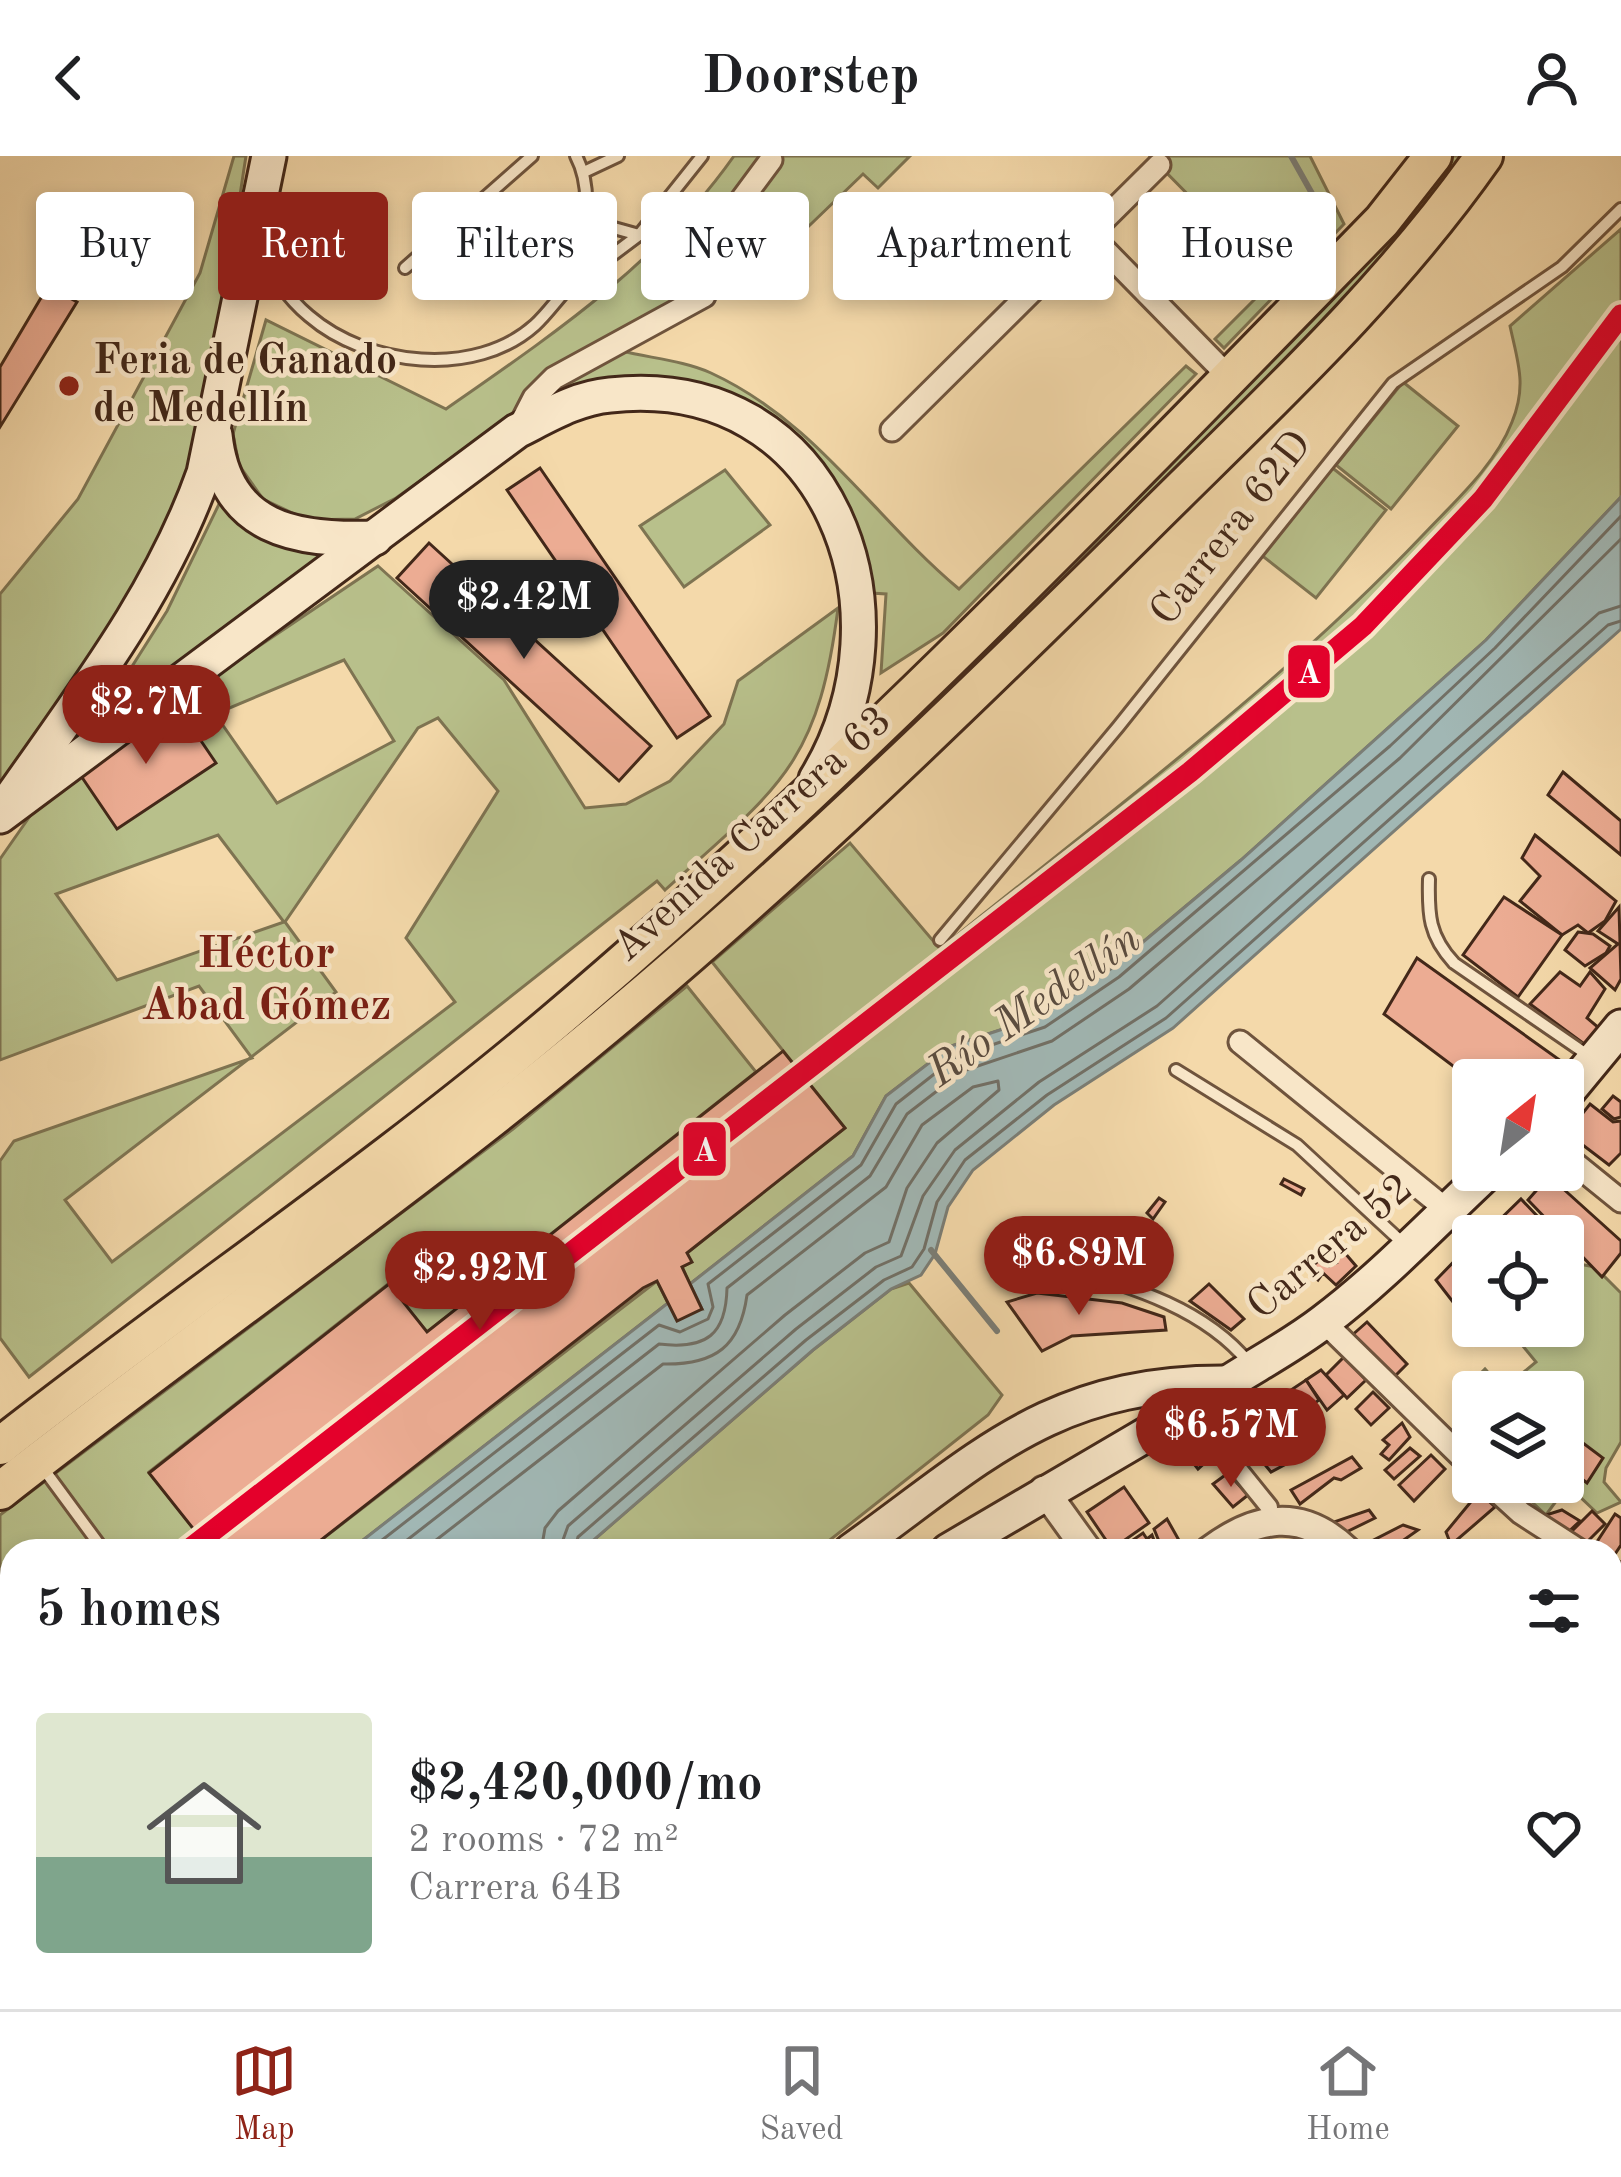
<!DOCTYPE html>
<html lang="en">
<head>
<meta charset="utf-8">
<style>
	:root { --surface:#fff; --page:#f6f6f6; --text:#202124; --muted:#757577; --line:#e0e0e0; --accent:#8f2418 }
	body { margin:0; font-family:"Old Standard TT",serif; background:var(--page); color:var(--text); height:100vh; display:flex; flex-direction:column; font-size:45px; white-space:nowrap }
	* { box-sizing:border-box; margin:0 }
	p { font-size:39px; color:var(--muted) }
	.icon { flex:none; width:66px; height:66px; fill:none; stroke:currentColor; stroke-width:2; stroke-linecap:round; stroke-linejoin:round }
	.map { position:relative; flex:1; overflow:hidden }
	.drawer { position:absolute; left:0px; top:1383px; width:1623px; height:471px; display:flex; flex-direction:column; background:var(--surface); border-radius:36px 36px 0 0; box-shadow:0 6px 18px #0003 }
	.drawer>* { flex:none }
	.hud { position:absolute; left:36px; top:36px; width:1551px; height:108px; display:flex; gap:24px }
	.needle { width:78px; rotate:30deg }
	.fabs { position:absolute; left:1452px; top:903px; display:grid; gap:24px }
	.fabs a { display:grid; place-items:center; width:132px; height:132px; border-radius:12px; background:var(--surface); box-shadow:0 6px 18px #0003; font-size:60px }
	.price { position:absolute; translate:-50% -102px; padding:0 27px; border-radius:42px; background:var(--accent); color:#fff; font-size:39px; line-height:78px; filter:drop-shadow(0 3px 6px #0008) }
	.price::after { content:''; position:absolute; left:50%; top:72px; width:36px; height:27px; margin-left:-18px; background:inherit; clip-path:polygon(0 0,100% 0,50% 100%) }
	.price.selected { background:#222; color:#fff }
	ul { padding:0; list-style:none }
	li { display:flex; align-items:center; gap:36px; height:300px; padding:0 36px }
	li span { display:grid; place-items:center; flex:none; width:336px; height:240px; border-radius:12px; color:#555 }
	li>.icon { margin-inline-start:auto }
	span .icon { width:144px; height:144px; fill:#fffc; stroke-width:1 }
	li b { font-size:51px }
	h2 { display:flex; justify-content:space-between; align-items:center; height:144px; padding:0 36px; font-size:51px }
	.tag { padding:0 42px; border-radius:12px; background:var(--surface); box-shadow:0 6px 18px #0003; font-size:42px; line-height:108px }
	.tag.selected { background:var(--accent); color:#fff }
	header { display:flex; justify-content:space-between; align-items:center; height:156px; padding:0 36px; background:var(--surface); font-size:54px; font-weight:600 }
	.menu { display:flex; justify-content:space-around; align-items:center; height:168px; border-top:3px solid var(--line); background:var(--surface); font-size:33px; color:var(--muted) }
	.menu a { display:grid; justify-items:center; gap:6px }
	.menu .selected { color:var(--accent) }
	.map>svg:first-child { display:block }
	.green { fill:#b8c08b; stroke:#7e7452; stroke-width:3; fill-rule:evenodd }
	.water { fill:#a1b7b4; stroke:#7b7e76; stroke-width:3 }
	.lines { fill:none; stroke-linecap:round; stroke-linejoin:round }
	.shore { stroke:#727066; stroke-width:3 }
	.stream { stroke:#7b7e76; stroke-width:6 }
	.building { fill:#ecac93; stroke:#432819; stroke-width:3 }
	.service-casing { stroke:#6f543d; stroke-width:16 }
	.pedestrian-casing { stroke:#6f543d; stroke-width:22 }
	.minor-casing { stroke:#6f543d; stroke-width:27 }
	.tertiary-casing { stroke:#6f543d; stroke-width:33 }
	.secondary-casing { stroke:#432819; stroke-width:39 }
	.trunk-casing { stroke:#432819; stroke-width:42 }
	.service { stroke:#f8e6c8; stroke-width:10 }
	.pedestrian { stroke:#f8e6c8; stroke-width:16 }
	.minor { stroke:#f8e6c8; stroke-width:21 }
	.tertiary { stroke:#f8e6c8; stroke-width:27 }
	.secondary { stroke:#f8e6c8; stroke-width:33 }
	.trunk { stroke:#f4d9aa; stroke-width:36 }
	.metro-1-casing { stroke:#f8e6c8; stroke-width:30 }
	.metro-1 { stroke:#e4002b; stroke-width:21 }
	.poi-dot { fill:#8f2418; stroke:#f8e6c8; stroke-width:4.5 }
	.labels { text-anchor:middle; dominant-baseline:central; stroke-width:9; stroke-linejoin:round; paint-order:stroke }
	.poi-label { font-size:42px; font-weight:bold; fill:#432819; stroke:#f8e6c8; text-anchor:start }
	.street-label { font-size:42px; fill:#432819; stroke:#f8e6c8 }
	.neighbourhood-label { font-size:45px; font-weight:bold; fill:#7a1f14; stroke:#f8e6c8 }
	.water-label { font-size:45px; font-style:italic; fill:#5a4c40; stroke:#f8e6c8 }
	.line-badge { stroke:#f8e6c8; stroke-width:4.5 }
	.badge-label { font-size:33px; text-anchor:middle; font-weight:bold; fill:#fff }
</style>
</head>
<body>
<header><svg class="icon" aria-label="back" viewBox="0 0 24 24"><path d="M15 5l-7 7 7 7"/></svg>Doorstep<svg class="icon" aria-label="person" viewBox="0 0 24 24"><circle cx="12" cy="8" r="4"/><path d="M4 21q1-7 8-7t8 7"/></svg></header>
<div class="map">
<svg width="1621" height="1853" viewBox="0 0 1621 1853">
	<rect width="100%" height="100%" fill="#f4d9aa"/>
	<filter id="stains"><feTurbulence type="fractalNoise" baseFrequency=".00167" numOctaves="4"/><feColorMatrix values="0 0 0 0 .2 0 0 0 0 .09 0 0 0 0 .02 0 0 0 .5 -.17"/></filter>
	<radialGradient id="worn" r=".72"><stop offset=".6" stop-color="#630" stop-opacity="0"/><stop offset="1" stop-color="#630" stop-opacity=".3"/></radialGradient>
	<g class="green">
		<path d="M234 0H246C229 107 217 220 184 324 148 436 66 534 0 629V438L78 343 200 117Z"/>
		<path d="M734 0H910L878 32 863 18 785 93 768 76 720 124 549 220 510 261 396 342 355 363 307 364 263 343 239 309 233 278 266 164 446 253C552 179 658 108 734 0Z"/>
		<polygon points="1150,0 1310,0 1344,68 1224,192 1215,183 1273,125"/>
		<polygon points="1446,0 1467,0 1433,49 1200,298 683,789 0,1321 0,1304 512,915"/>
		<path d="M1621 73V341L1486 484 1241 704 1112 812 1040 861 951 890 886 940 853 1000 690 1128 682 1111 691 1106 687 1097 845 972 712 806 850 687 940 793C1104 660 1277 533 1423 379 1454 346 1495 310 1512 266 1527 229 1518 207 1510 170Z"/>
		<path d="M622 195C650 202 685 205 711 217 817 266 873 361 959 433L1186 210 1196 218 943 477 881 517 886 438 871 437 742 252 539 249 564 222Z"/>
		<polygon points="1403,226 1458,270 1391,353 1336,309"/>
		<polygon points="1330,310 1386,354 1316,442 1260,398"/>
		<polygon points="725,314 770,369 684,431 640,370"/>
		<path d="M222 342C248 379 279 395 325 399L88 580 167 455Z"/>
		<path d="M378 410 504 524 585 652 626 648 670 625 724 568 738 525 838 452C818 611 778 632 665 734L657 725 29 1221 0 1182V1005L14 985 252 902 199 830 0 904V703L51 630ZM344 504 394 585 277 647 215 558ZM438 562 498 635 406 782 455 846 112 1106 65 1044 336 836 285 766 418 572ZM218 679 284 766 117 824 56 738Z"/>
		<polygon points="687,830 756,916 427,1176 388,1128 149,1316 211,1395 12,1395 12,1604 0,1611 0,1359 513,973"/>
		<polygon points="1579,1108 1595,1111 1621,1137 1621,1286 1606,1312 1604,1326 1621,1346 1597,1357 1579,1340 1562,1337 1546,1359 1510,1326 1563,1326 1563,1236 1473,1236 1473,1250 1461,1237 1485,1213 1503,1233 1536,1206 1513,1178 1518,1170 1563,1170 1563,1126"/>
		<polygon points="657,1125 668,1147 349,1395 307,1395"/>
		<polygon points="909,1127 1002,1239 988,1259 816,1395 581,1395 813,1194 891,1133"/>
		<polygon points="12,1742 12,1802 0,1811 0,1748"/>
		<polygon points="170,1842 257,1842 256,1853 168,1853"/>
	</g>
	<g class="water">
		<polygon points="1621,341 1621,473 1173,872 1054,949 973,1014 948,1051 935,1098 921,1119 891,1133 813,1194 581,1395 349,1395 668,1147 702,1153 690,1128 853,1000 886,940 951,890 1040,861 1112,812 1241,704 1486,484"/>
		<polygon points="12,1604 12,1742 0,1748 0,1611"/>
	</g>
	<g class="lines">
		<g class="shore">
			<polyline points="368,1395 659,1169 680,1176 708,1163 713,1151 708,1128 861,1009 896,948 956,901 1045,871 1119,821 1390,590 1495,492 1621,360"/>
			<path d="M393 1395 659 1188C707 1194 726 1178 727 1132L870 1020 907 958 963 915 1052 885 1129 833 1400 602 1621 383"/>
			<path d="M422 1395 663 1208C716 1209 740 1190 747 1139L886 1031 922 969 973 931 998 925 999 934 937 987 907 1032 889 1086 865 1097 785 1159 558 1355 545 1372 541 1395"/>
			<polyline points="559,1395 568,1370 796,1173 876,1111 901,1100 923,1040 955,994 1039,926 1157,850 1599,457 1621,450"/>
			<polyline points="574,1395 578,1381 806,1184 884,1124 912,1111 924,1093 937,1046 965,1004 1047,939 1166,862 1608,469 1621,465"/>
		</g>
		<g class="stream">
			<polyline points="1291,0 1328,66"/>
			<polyline points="931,1094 997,1175"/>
		</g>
	</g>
	<g class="building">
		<polygon points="48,130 77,146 0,271 0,211"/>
		<polygon points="540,312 710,560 677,582 507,334"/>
		<polygon points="429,387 651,590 619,625 397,422"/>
		<polygon points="176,548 216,607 117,673 77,614"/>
		<polygon points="1563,616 1621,665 1621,699 1548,639"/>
		<polygon points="1535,679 1616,745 1605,765 1588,777 1578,769 1562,779 1520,745 1540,720 1522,702"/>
		<polygon points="1504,741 1562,779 1518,841 1463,799"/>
		<polygon points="1619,751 1621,823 1615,834 1590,812 1618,788 1598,775"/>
		<polygon points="1578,776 1593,778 1610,790 1606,797 1585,810 1565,794"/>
		<polygon points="1417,802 1561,905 1546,924 1515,919 1511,924 1473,925 1384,858"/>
		<polygon points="1560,816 1580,830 1590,816 1605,833 1587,862 1599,872 1587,890 1530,848"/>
		<polygon points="783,895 845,972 687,1097 692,1106 682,1111 702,1153 677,1165 657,1125 643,1132 307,1395 211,1395 149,1317 389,1128 427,1176"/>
		<polygon points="1613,940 1621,946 1621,961 1614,963 1602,953"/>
		<polygon points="1590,948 1613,966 1621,965 1621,997 1609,1009 1567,977"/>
		<polygon points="1549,1020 1621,1085 1621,1097 1602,1121 1528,1044"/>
		<polygon points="1284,1023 1304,1033 1301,1039 1281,1028"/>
		<polygon points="1159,1042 1165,1046 1153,1063 1147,1057"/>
		<polygon points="1521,1043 1540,1063 1524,1080 1483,1080"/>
		<polygon points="1470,1089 1473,1126 1453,1146 1436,1124"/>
		<polygon points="1344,1096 1356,1110 1336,1129 1323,1117 1318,1124 1307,1114 1322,1102 1329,1110 1336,1107 1332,1103"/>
		<polygon points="1209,1128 1244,1163 1231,1174 1190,1145"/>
		<polygon points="1037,1137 1122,1147 1164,1161 1166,1174 1072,1180 1042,1195 1007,1146"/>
		<polygon points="1367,1166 1407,1208 1391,1224 1350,1181"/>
		<polygon points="1344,1201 1366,1224 1347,1242 1326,1219"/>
		<polygon points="1321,1214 1344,1239 1327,1254 1306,1224"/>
		<polygon points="1306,1224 1319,1244 1304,1255 1300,1244 1294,1249 1285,1238"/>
		<polygon points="1373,1236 1389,1252 1371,1269 1356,1253"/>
		<polygon points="1402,1267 1410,1281 1389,1304 1381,1298 1389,1289 1383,1284"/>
		<polygon points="1563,1272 1603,1302 1587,1327 1563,1308"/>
		<polygon points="1192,1281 1210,1302 1198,1313 1179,1289"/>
		<polygon points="1291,1286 1301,1300 1271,1316 1261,1304"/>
		<polygon points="1410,1292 1420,1300 1394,1323 1385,1314"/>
		<polygon points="1431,1299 1445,1313 1414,1345 1399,1329"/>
		<polygon points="1352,1301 1361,1312 1341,1324 1334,1322 1300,1348 1291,1334"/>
		<polygon points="1228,1317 1248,1339 1233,1351 1213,1328"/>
		<polygon points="1124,1331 1149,1367 1112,1393 1087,1356"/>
		<polygon points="1479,1336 1495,1351 1451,1389 1446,1376"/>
		<polygon points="1369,1354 1375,1362 1332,1383 1325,1369"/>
		<polygon points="1562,1354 1580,1365 1563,1381 1546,1359"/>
		<polygon points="1592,1355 1605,1368 1581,1392 1568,1379"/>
		<polygon points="1615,1358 1621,1362 1621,1389 1611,1404 1611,1395 1591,1395"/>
		<polygon points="1167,1363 1185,1395 1163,1395 1154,1373"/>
		<polygon points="1403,1369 1418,1374 1388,1395 1373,1395 1366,1388"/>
		<polygon points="1143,1377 1147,1383 1152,1379 1158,1395 1117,1395"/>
		<polygon points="1611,1430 1621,1437 1613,1458 1611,1457"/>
		<polygon points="1613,1517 1621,1527 1621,1541 1611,1549"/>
		<polygon points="1621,1605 1621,1673 1611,1680 1611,1612"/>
		<polygon points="1611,1755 1621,1770 1621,1783 1611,1789"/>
		<polygon points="1614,1830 1621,1846 1609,1852 1606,1842 1611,1842"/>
		<polygon points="367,1842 388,1842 389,1853 368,1853"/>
		<polygon points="597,1842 618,1842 636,1853 597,1853 592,1850"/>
		<polygon points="694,1842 734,1842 722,1853 704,1853"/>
		<polygon points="791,1842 829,1842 830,1843 813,1853 798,1853"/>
		<polygon points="973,1842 979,1853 950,1853"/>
		<polygon points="1184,1842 1208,1842 1213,1853 1186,1853"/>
	</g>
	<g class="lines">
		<defs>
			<g id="service">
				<path d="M576 0C597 40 582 94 566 134L639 79 702 0"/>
				<polyline points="584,16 618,0"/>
				<polyline points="585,64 639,79"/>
				<path d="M260 93C273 119 286 141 309 160 367 210 475 223 535 169 546 159 556 145 566 134"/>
				<polyline points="405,112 532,0"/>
				<path d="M1429 723C1428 759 1429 780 1454 807L1592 902"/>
				<polyline points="940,784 1118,571 1393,227 1562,111 1621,53"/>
				<polyline points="1176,914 1297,989 1406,1090"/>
				<path d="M1028 1100C1105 1125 1196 1142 1249 1207"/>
				<polyline points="40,1308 104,1395"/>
				<polyline points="0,1495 12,1488"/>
				<polyline points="99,1842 104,1853"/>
				<polyline points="64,1853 83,1842"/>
				<polyline points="303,1853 305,1842"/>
			</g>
			<polyline id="pedestrian" points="1190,1253 1269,1351"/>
			<g id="minor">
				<polyline points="1089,78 1230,222"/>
				<polyline points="892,274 1159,9"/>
				<polyline points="517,275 534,242 554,222 704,140 734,54 771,4"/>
				<polyline points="1240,886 1447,1054"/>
				<polyline points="1563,998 1621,1045"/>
				<polyline points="1324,1166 1473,1312"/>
				<polyline points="1487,1326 1521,1357 1580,1395"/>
				<polyline points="1611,1414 1621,1421"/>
				<polyline points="1611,1490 1621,1475"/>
				<polyline points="1611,1811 1621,1806"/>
				<polyline points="563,1853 568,1842"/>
				<polyline points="1134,1853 1155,1842"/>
				<polyline points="1531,1853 1550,1842"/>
			</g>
			<g id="tertiary">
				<polyline points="1044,1334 1088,1395"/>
				<path d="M1209 1395C1256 1360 1301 1351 1347 1395"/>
				<polyline points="1611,1571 1621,1578"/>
				<polyline points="1075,1842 1080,1853"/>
			</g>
			<g id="secondary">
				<path d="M215 279C225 374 296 385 375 382"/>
				<path d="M13 639C85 536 162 436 204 317L269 0"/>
				<path d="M0 660 517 275C547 260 576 242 610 239 831 215 918 456 816 623"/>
				<polyline points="1563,941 1621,871"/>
				<path d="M851 1395C981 1302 1050 1227 1223 1227"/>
				<path d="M948 1395 1190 1253C1232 1220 1280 1199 1323 1166 1383 1121 1435 1065 1490 1014"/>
				<polyline points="459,1853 464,1842"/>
			</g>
			<g id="trunk">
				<path d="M0 1290C182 1147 377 1016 554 866 847 618 1114 340 1382 65L1433 0"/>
				<path d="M0 1335C200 1178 411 1033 606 870 792 715 965 547 1137 377 1257 257 1386 140 1484 0"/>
			</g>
		</defs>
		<use href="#service" class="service-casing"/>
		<use href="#pedestrian" class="pedestrian-casing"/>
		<use href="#minor" class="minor-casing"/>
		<use href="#tertiary" class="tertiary-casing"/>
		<use href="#secondary" class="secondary-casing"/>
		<use href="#trunk" class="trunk-casing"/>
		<use href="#service" class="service"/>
		<use href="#pedestrian" class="pedestrian"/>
		<use href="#minor" class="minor"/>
		<use href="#tertiary" class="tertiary"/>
		<use href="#secondary" class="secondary"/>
		<use href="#trunk" class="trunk"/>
		<defs>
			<polyline id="metro-1" points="187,1395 1190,616 1363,470 1483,343 1621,159"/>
		</defs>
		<use href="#metro-1" class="metro-1-casing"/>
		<use href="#metro-1" class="metro-1"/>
	</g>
	<circle class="poi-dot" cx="69" cy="230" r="12"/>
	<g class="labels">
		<g class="poi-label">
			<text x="93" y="206">Feria de Ganado<tspan x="93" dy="48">de Medellín</tspan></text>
		</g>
		<g class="street-label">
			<text transform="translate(1232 373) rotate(-52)">Carrera 62D</text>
			<text transform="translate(753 679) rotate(-42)">Avenida Carrera 63</text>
			<text transform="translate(1331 1092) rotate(-40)">Carrera 52</text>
		</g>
		<g class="neighbourhood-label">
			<text x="266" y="799">Héctor<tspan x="266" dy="52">Abad Gómez</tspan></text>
		</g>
		<g class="water-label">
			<text transform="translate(1035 851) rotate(-35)">Río Medellín</text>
		</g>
	</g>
	<g class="line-badge">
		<rect x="1286" y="487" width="46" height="57" rx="12" fill="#e4002b"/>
		<rect x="681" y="964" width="47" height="58" rx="12" fill="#e4002b"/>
	</g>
	<g class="badge-label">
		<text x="1309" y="527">A</text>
		<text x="705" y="1005">A</text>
	</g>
	<rect width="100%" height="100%" filter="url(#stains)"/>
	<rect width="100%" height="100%" fill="url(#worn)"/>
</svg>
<div class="fabs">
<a><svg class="needle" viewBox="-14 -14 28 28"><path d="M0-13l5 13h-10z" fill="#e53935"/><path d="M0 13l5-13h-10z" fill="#757577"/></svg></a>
<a><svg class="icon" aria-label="locate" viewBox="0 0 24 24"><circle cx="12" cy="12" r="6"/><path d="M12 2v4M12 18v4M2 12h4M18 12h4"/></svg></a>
<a><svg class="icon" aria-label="layers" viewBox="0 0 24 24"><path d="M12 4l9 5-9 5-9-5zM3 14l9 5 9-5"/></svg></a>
</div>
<b class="price selected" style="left:524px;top:506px">$2.42M</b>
<b class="price" style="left:146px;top:611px">$2.7M</b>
<b class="price" style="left:1079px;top:1162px">$6.89M</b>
<b class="price" style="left:480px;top:1177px">$2.92M</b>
<b class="price" style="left:1231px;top:1334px">$6.57M</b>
<div class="hud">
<a class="tag">Buy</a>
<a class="tag selected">Rent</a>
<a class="tag">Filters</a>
<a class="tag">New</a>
<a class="tag">Apartment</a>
<a class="tag">House</a>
</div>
<section class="drawer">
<h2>5 homes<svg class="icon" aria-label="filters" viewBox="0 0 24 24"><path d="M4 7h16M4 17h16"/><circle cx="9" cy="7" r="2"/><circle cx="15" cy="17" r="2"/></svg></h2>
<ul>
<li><span style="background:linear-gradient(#dfe7d0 60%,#7fa58c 0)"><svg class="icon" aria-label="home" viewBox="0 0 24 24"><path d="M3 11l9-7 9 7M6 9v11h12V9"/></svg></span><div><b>$2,420,000/mo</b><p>2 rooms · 72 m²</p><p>Carrera 64B</p></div><svg class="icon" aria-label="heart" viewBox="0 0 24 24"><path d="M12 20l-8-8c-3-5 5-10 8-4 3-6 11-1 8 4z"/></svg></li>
</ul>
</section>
</div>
<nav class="menu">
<a class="selected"><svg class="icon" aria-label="map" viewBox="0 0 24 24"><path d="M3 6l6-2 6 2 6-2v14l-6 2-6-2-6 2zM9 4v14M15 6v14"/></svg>Map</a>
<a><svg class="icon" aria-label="saved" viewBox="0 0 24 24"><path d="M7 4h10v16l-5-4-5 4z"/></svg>Saved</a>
<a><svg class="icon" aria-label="home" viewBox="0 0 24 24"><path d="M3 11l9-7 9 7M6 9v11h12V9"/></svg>Home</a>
</nav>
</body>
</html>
